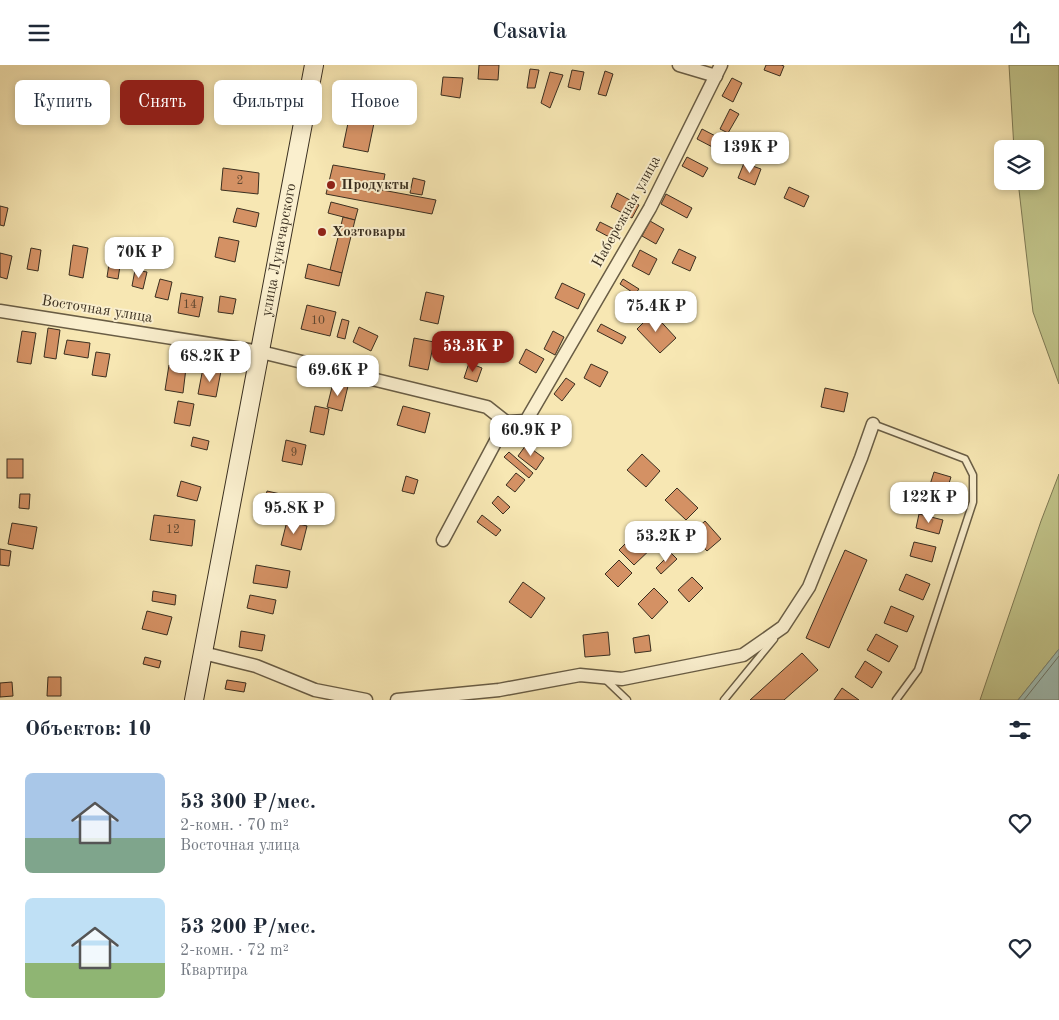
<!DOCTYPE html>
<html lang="ru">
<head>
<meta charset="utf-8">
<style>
	:root { --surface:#fff; --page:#f2f2f3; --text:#1f2937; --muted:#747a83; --accent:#8f2418 }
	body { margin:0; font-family:"Old Standard TT",serif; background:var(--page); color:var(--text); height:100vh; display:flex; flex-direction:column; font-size:19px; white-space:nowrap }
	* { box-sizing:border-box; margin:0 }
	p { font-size:16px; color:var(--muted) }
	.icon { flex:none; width:28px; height:28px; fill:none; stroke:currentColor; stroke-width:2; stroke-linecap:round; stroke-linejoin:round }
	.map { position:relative; height:635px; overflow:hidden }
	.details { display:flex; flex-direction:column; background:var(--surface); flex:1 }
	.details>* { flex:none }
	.guide { position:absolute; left:15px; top:15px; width:500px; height:45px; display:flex; gap:10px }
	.fabs { position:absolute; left:994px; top:75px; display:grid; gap:10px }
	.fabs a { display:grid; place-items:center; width:50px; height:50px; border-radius:8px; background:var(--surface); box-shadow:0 2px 8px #0003; font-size:25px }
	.price { position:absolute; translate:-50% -42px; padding:0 11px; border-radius:10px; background:#fff; color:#222; font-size:16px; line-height:32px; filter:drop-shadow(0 1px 2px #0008) }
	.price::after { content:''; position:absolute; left:50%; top:30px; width:15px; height:11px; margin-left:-8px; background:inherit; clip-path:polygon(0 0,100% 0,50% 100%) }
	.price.current { background:var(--accent); color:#fff }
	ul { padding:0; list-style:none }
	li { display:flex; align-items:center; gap:15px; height:125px; padding:0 25px }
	li span { display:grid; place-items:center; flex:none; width:140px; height:100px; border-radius:8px; color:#555 }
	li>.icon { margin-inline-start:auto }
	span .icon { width:60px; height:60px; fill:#fffc; stroke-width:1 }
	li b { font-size:21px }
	h2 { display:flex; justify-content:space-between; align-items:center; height:60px; padding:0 25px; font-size:21px }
	.chip { padding:0 18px; border-radius:8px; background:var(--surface); box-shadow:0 2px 8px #0003; font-size:18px; line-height:45px }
	.chip.current { background:var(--accent); color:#fff }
	header { display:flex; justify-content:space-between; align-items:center; height:65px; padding:0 25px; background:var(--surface); font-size:22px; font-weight:800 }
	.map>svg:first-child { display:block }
	.green { fill:#c1c48a; stroke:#7e7a55 }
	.water { fill:#9fbeb5; stroke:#778579 }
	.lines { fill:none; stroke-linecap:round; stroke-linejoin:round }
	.shore { stroke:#6c766a; stroke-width:1 }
	.building { fill:#d49164; stroke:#3a2f20 }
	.service-casing { stroke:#695d45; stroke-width:9 }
	.minor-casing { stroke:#695d45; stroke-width:15 }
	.secondary-casing { stroke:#3a2f20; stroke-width:20 }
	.service { stroke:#faefce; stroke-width:6 }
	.minor { stroke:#faefce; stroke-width:12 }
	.secondary { stroke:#faefce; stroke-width:18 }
	.poi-dot { fill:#8f2418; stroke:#faefce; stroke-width:2 }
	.labels { text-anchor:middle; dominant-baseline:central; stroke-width:4; stroke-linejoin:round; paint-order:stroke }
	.number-label { font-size:12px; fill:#604831 }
	.poi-label { font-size:15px; font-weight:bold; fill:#3a2f20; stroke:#faefce; text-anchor:start }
	.street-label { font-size:15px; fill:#3a2f20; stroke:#faefce }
</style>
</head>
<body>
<header><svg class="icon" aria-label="menu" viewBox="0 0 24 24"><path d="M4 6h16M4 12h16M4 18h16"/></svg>Casavia<svg class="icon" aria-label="share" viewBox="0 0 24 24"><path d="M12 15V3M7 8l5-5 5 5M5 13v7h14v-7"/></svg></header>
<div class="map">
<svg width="1059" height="635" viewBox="0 0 1059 635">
	<rect width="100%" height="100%" fill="#f7e7b3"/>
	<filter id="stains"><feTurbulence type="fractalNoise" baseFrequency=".004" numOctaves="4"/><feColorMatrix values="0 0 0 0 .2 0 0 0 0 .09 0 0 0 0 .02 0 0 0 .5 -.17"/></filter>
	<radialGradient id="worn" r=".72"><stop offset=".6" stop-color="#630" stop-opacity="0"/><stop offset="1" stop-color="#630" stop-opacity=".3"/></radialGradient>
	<g class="green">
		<polygon points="1009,0 1059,0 1059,319 1033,247 1018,116 1035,116 1035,84 1014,84"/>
		<polygon points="1059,409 1059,584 1018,635 980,635 1041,456"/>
	</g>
	<polygon class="water" points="1059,584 1059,635 1018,635"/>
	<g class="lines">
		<polyline class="shore" points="1024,635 1059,591"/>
	</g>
	<g class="building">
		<polygon points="479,0 499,0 498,15 478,14"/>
		<polygon points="766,0 781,0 784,1 780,11 764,5"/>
		<polygon points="530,4 539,5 535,23 527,23"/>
		<polygon points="572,5 584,7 580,25 568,22"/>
		<polygon points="605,6 613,9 606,31 598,29"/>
		<polygon points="550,7 563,10 550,43 541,38"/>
		<polygon points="443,12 463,13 460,33 441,30"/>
		<polygon points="732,13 742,18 733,37 722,31"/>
		<polygon points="354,29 379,34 368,87 343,82"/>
		<polygon points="730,44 739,49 728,68 720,64"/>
		<polygon points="702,64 727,77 722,87 697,74"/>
		<polygon points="687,92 708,103 703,112 682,101"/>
		<polygon points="744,98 761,104 755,120 738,113"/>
		<polygon points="333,100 385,109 382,125 436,135 432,149 326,129"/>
		<polygon points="223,103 259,108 258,129 221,125"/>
		<polygon points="413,113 425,116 422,130 410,128"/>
		<polygon points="789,122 809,131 804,142 784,133"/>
		<polygon points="617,128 639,140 632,153 611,142"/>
		<polygon points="666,129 692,143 687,153 661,139"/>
		<polygon points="331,137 358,144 355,155 328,148"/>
		<polygon points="0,141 8,143 4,161 0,160"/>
		<polygon points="237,143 259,148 256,162 233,157"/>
		<polygon points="343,152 355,155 342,208 330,205"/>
		<polygon points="650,156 664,164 656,179 642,171"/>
		<polygon points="600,157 618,166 613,174 596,165"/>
		<polygon points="219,172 239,176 235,197 215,192"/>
		<polygon points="73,180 88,183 83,213 69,210"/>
		<polygon points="31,183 41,185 38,206 27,204"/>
		<polygon points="679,184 696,192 690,206 672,198"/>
		<polygon points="640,185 657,194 649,210 632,201"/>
		<polygon points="111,186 122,188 118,214 107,212"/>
		<polygon points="0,188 12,191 7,214 0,212"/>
		<polygon points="308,199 342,208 339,221 305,213"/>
		<polygon points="135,205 147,207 143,224 132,221"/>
		<polygon points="160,214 172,217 168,235 155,232"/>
		<polygon points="623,214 639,224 635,229 620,219"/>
		<polygon points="562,218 585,229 578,244 555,233"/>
		<polygon points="426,227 444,231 438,259 420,255"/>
		<polygon points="181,228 203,232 199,252 178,248"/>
		<polygon points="220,231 236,234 233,249 218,247"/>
		<polygon points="307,240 336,247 330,271 301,264"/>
		<polygon points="653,248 676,273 660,288 637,264"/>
		<polygon points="342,254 349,256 345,274 337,272"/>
		<polygon points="601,259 626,272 622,279 597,266"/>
		<polygon points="359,262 378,271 371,286 353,277"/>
		<polygon points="48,263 60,265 56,294 44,292"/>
		<polygon points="22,266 36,268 31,299 17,297"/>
		<polygon points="553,266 564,272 555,290 544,284"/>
		<polygon points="414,273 434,277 428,305 409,301"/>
		<polygon points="67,275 90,278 88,293 64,289"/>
		<polygon points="526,284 544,294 536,308 519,298"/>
		<polygon points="96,287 110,289 106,312 92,310"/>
		<polygon points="469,298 482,303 477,317 464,313"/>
		<polygon points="591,299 608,307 600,322 584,313"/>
		<polygon points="169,300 186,303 183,328 165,325"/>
		<polygon points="203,303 221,306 216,332 198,329"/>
		<polygon points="566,313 575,319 562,336 554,329"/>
		<polygon points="333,318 348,321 342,346 327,342"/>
		<polygon points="825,323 848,328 844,347 821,342"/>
		<polygon points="178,336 194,339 190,361 174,358"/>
		<polygon points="315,341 329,344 324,370 310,367"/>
		<polygon points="403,341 430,348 425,368 397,360"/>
		<polygon points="193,372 209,376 207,385 191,381"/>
		<polygon points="286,375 306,380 302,400 282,396"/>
		<polygon points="526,380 544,393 536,405 518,391"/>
		<polygon points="509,387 533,408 529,413 504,392"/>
		<polygon points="642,389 660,406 646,422 627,405"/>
		<rect x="7" y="394" width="16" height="19"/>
		<polygon points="934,407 951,412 945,431 928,426"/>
		<polygon points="516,408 525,415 515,427 506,420"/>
		<polygon points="406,411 418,415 414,429 402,426"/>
		<polygon points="181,416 201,422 197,436 177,431"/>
		<polygon points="677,423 698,443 686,455 665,435"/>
		<polygon points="267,426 285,430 280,452 262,448"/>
		<polygon points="20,429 30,429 29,444 19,443"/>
		<polygon points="498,431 510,442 503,449 492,438"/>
		<polygon points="919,449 943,455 939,469 916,463"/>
		<polygon points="154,450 195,455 192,481 150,475"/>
		<polygon points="482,450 501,465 496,471 477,457"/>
		<polygon points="287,456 307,461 301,485 281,480"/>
		<polygon points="705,456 721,474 707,486 691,469"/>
		<polygon points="12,458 37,462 33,484 8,479"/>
		<polygon points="641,463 656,479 634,500 619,485"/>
		<polygon points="914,477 936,482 932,497 910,491"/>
		<polygon points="0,484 11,486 9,501 0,500"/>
		<polygon points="845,485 867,495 829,583 806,573"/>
		<polygon points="671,488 677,494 661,509 656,503"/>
		<polygon points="619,495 632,508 618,522 605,509"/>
		<polygon points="256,500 290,506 287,523 253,518"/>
		<polygon points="906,509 930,519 923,535 899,525"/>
		<polygon points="692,512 703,523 689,537 678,525"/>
		<polygon points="523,517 545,533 531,553 509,537"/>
		<polygon points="654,523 668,537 652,554 638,539"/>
		<polygon points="153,526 176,530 175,540 152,536"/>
		<polygon points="250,530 276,535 273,549 247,543"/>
		<polygon points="891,541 914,551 907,567 884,558"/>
		<polygon points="147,546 172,552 167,570 142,564"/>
		<polygon points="241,566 265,570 262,586 239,582"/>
		<polygon points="608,567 610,590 585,592 583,570"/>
		<polygon points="876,569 898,581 889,597 867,585"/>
		<polygon points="649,570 651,586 635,588 633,573"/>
		<polygon points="802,588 818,605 784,635 750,635"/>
		<polygon points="145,592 161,596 159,603 143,599"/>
		<polygon points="865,596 882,607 872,623 855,612"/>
		<polygon points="48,612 61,612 61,631 47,631"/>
		<polygon points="227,615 246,618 244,627 225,624"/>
		<polygon points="12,617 13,631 0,632 0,618"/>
		<polygon points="842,623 859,635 834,635"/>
	</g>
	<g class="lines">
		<defs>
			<g id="service">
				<polyline points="873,359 965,394 973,410 973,437 918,605 896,635"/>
				<polyline points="604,613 627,635"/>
				<polyline points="724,635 774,574"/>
			</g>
			<g id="minor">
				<polyline points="679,0 716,11"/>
				<polyline points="0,246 261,287 487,342 506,357"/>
				<polyline points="443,475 506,357 526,356 650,143 721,0"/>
				<polyline points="203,588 256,601 315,625 366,635"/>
				<polyline points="397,635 499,625 580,610 622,614 743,590 783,562 809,522 861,393 873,359"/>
			</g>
			<g id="secondary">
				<path id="s1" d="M194 635 314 0"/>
			</g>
		</defs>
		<use href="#service" class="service-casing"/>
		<use href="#minor" class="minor-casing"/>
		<use href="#secondary" class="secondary-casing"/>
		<use href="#service" class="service"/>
		<use href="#minor" class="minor"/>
		<use href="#secondary" class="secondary"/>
	</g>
	<g class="poi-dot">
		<circle cx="331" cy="120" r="5"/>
		<circle cx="322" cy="167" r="5"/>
	</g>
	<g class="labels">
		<g class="number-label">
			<text x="240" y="116">2</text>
			<text x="190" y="240">14</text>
			<text x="318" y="256">10</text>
			<text x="294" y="388">9</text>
			<text x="173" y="465">12</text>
		</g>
		<g class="poi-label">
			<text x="341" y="120">Продукты</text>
			<text x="332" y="167">Хозтовары</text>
		</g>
		<g class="street-label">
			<text transform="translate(627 147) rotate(-61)">Набережная улица</text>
			<text stroke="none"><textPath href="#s1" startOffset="458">улица Луначарского</textPath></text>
			<text transform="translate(97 245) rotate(9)">Восточная улица</text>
		</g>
	</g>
	<rect width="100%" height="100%" filter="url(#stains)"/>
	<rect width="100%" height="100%" fill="url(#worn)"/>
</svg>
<div class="fabs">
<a><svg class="icon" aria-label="layers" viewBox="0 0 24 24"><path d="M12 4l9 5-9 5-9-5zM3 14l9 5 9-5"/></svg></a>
</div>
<b class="price" style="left:750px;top:109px">139K ₽</b>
<b class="price" style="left:139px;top:214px">70K ₽</b>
<b class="price" style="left:656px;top:268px">75.4K ₽</b>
<b class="price current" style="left:473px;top:308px">53.3K ₽</b>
<b class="price" style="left:210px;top:318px">68.2K ₽</b>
<b class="price" style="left:338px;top:332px">69.6K ₽</b>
<b class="price" style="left:531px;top:392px">60.9K ₽</b>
<b class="price" style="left:929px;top:459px">122K ₽</b>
<b class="price" style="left:294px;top:470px">95.8K ₽</b>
<b class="price" style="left:666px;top:498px">53.2K ₽</b>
<div class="guide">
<a class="chip">Купить</a>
<a class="chip current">Снять</a>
<a class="chip">Фильтры</a>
<a class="chip">Новое</a>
</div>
</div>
<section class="details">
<h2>Объектов: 10<svg class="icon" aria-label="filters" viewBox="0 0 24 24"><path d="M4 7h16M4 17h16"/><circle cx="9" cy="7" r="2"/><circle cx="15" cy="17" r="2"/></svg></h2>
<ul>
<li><span style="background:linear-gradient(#a9c7e8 65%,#7fa58c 0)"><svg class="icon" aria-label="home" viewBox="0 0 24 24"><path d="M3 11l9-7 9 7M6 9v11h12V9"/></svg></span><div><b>53 300 ₽/мес.</b><p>2-комн. · 70 m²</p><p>Восточная улица</p></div><svg class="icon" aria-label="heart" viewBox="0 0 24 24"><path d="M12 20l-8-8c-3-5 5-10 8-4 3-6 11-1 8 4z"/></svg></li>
<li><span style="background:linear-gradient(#bfe0f5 65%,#8fb573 0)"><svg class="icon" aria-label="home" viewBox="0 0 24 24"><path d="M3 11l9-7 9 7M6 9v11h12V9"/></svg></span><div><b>53 200 ₽/мес.</b><p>2-комн. · 72 m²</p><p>Квартира</p></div><svg class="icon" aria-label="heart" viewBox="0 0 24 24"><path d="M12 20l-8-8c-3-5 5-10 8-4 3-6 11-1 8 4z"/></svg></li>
</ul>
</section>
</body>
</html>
